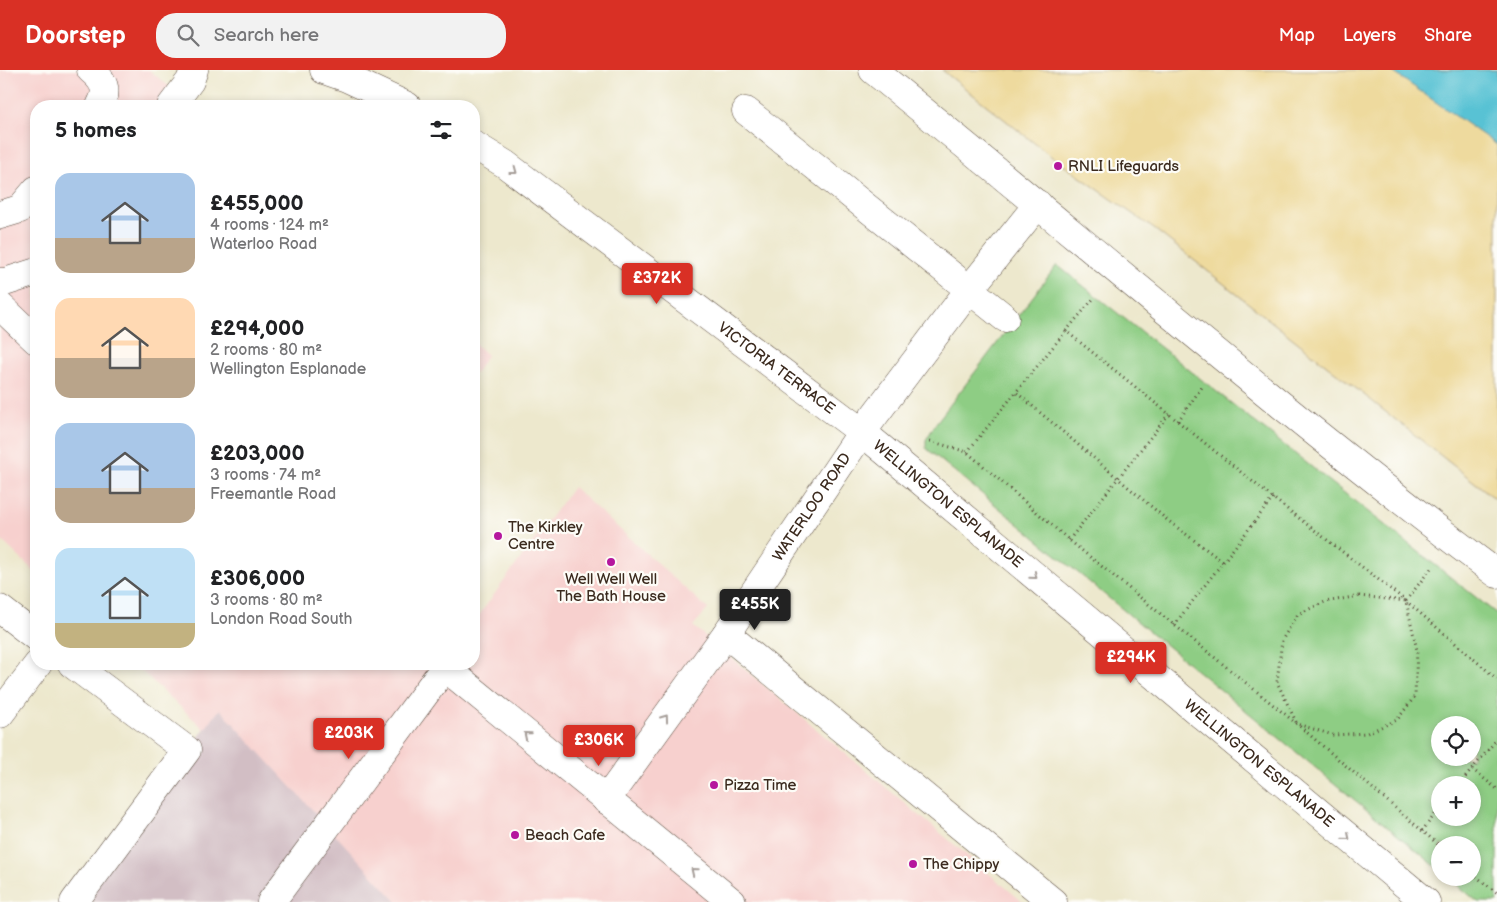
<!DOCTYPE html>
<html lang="en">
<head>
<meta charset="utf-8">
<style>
	:root { --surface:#fff; --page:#f2f2f2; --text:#202124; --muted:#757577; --accent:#d93025 }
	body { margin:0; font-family:"Balsamiq Sans",sans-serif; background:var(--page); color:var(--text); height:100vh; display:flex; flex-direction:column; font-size:19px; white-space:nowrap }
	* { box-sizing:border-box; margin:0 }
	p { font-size:16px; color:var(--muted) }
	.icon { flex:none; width:28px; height:28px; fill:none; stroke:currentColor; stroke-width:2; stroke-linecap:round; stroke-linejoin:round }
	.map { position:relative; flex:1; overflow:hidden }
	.drawer { position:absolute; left:30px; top:30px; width:450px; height:570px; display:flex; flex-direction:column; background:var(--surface); border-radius:20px; box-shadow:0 2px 8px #0003 }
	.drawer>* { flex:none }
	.tools { position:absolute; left:1431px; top:646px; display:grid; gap:10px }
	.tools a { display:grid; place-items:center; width:50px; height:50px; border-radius:50%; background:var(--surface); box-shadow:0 2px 8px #0003; font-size:25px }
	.price { position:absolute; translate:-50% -42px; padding:0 11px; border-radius:5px; background:var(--accent); color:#fff; font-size:16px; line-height:32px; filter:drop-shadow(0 1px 2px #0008) }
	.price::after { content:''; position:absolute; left:50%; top:30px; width:15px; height:11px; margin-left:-8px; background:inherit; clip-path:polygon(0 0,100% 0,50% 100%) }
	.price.selected { background:#222; color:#fff }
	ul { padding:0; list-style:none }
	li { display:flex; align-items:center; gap:15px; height:125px; padding:0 25px }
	li span { display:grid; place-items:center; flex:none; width:140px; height:100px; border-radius:15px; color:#555 }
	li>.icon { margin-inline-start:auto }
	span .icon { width:60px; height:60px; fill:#fffc; stroke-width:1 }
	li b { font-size:21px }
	h2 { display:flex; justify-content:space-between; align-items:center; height:60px; padding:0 25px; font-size:21px }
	header { display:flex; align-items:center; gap:30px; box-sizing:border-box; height:70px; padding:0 25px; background:var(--accent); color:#fff }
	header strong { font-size:24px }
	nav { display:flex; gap:28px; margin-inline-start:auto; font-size:18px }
	.search { width:350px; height:45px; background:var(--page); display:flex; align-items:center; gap:12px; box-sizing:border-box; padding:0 18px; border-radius:20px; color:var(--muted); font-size:19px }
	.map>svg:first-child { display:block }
	.built { fill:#f7d0ce }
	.industrial { fill:#d2bec4 }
	.green { fill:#8ecd84; stroke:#647c51; fill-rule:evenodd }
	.sand { fill:#eeda9e; stroke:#94825e }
	.water { fill:#58c2d4; stroke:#4a7679 }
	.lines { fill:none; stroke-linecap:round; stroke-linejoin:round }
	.minor-casing { stroke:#564638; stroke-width:29 }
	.major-casing { stroke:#564638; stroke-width:29 }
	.path { stroke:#564638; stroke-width:3; stroke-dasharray:1 4; stroke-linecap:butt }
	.minor { stroke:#fff; stroke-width:28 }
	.major { stroke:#fff; stroke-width:28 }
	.oneway { stroke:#a79f9a }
	.poi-dot { fill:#b5179e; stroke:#fdfcf7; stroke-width:2 }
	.labels { text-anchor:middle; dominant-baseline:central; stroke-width:4.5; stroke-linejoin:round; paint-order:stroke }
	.poi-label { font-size:15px; fill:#3b2a1e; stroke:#fdfcf7; text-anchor:start }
	.street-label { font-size:15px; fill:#3b2a1e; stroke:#fdfcf7 }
</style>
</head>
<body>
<header>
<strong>Doorstep</strong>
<div class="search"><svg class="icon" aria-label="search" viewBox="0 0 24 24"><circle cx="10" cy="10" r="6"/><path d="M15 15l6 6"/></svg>Search here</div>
<nav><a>Map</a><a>Layers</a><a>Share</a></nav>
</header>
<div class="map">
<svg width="1497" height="832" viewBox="0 0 1497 832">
	<rect width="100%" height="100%" fill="#fdfcf7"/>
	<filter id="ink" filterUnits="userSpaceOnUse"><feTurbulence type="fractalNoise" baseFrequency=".02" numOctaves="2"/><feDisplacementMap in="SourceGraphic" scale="10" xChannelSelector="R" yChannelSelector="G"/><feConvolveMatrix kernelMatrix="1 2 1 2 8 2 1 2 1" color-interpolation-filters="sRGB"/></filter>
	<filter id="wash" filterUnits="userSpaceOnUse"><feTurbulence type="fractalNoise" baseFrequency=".0096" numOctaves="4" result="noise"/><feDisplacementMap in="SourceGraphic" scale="20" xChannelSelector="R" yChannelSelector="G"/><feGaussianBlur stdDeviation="1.12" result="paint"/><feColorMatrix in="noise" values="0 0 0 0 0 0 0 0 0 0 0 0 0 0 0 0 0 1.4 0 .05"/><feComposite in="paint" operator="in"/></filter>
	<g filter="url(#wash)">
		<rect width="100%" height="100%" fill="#ede8cd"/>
		<g class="built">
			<polygon points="0,0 149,0 193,36 36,36 36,503 0,469"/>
			<polygon points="474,273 487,285 474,305"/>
			<polygon points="573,417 708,539 693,556 1023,832 391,832 134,594 474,594 474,552"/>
		</g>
		<polygon class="industrial" points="220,639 397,832 73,832"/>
		<path class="green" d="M1057 195 1497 544V832H1478L1449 808H1472V775H1440V800L926 378V370L936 353ZM1440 655H1472V688H1440ZM1440 715H1472V748H1440Z"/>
		<polygon class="sand" points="942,0 1497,0 1497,430 1157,161 1052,87"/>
		<polygon class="water" points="1390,0 1497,0 1497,75"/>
	</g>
	<g filter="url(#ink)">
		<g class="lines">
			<defs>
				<g id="minor">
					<path d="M91 0C104 11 109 20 100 36"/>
					<path d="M873 0C1081 168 1283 343 1497 504"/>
					<polyline points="171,36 190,11 194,0"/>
					<polyline points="746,41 1005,248"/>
					<polyline points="0,145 20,139 36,120"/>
					<polyline points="0,212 5,212 36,202"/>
					<polyline points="0,539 36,567"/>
					<polyline points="726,564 1053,832"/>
					<polyline points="72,594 187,680 74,832"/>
					<polyline points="0,644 38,594"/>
					<path id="s1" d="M606 730 726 564 862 362 969 220 1038 134"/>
					<polyline points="271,832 445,597"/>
				</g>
				<g id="major">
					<polyline points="324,0 347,8 407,36"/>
					<path id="s2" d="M474 75 505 94 862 362 1426 832"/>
					<polyline points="0,236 36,270"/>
					<polyline points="441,594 732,832"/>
				</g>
			</defs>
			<use href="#minor" class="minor-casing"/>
			<use href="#major" class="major-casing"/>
			<g class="path">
				<polyline points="1066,261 1095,227"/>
				<polyline points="1017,323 1166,449 1223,492"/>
				<polyline points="1178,351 1202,317"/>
				<polyline points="930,371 967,382 1069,470 1297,654 1440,776"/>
				<polyline points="967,382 1066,261 1273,428 1406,531 1497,609"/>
				<polyline points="1069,470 1169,344"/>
				<polygon points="1359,526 1406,531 1417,580 1415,626 1397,650 1367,663 1333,665 1297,654 1277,612 1282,570 1298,544 1325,532"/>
				<polyline points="1406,531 1431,498"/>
				<polyline points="1174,555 1273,428"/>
				<polyline points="1472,699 1497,719"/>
				<polyline points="1459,715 1497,669"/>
				<polyline points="1422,761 1440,738"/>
				<polyline points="1472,803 1497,823"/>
			</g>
			<use href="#minor" class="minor"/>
			<use href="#major" class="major"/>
		</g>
		<defs><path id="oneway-chevron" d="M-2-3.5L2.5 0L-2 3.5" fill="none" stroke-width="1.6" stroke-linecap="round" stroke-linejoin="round" transform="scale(1.25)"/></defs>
		<g class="oneway">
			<use href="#oneway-chevron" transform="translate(514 101) rotate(37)"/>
			<use href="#oneway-chevron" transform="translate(1034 506) rotate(40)"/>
			<use href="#oneway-chevron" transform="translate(665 648) rotate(-54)"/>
			<use href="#oneway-chevron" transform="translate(527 665) rotate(-140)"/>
			<use href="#oneway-chevron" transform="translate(1347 767) rotate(40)"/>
			<use href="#oneway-chevron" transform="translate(694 801) rotate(-141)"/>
		</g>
	</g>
	<g class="poi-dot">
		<circle cx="1058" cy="96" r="5"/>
		<circle cx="498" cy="466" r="5"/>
		<circle cx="611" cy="492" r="5"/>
		<circle cx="714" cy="715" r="5"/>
		<circle cx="515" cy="765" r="5"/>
		<circle cx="913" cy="794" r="5"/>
	</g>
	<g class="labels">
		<g class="poi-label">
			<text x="1068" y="96">RNLI Lifeguards</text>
			<text x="508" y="457">The Kirkley<tspan x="508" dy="17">Centre</tspan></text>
			<text x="611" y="509" text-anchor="middle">Well Well Well<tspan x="611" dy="17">The Bath House</tspan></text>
			<text x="724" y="715">Pizza Time</text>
			<text x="525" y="765">Beach Cafe</text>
			<text x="923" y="794">The Chippy</text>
		</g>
		<g class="street-label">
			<text stroke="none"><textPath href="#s2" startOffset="376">VICTORIA TERRACE</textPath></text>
			<text stroke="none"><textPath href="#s2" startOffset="595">WELLINGTON ESPLANADE</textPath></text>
			<text stroke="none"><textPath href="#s1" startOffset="358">WATERLOO ROAD</textPath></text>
			<text stroke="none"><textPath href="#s2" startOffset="1000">WELLINGTON ESPLANADE</textPath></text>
		</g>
	</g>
</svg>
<div class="tools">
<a><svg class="icon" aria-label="locate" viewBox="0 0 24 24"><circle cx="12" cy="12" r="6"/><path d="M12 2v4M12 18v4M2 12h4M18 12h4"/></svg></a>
<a>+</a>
<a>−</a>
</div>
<b class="price" style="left:657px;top:235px">£372K</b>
<b class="price selected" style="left:755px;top:561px">£455K</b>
<b class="price" style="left:1131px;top:614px">£294K</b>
<b class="price" style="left:349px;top:690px">£203K</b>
<b class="price" style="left:599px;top:697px">£306K</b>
<section class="drawer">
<h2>5 homes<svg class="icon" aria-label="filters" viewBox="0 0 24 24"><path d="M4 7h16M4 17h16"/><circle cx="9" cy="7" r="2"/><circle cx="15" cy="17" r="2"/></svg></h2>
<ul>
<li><span style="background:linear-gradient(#a9c7e8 65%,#b9a48a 0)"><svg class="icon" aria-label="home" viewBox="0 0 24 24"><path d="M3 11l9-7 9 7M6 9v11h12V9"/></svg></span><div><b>£455,000</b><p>4 rooms · 124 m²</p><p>Waterloo Road</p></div></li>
<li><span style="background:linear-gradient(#ffd9b3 60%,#b9a48a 0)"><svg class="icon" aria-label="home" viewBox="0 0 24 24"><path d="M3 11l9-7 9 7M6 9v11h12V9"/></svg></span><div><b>£294,000</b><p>2 rooms · 80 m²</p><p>Wellington Esplanade</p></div></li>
<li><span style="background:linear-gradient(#a9c7e8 65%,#b9a48a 0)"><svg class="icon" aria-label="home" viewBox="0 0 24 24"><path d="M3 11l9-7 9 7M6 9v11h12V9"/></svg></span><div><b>£203,000</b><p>3 rooms · 74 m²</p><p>Freemantle Road</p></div></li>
<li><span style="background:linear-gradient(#bfe0f5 75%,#c2b280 0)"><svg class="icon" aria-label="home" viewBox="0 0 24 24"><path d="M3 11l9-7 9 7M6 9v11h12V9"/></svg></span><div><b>£306,000</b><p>3 rooms · 80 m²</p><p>London Road South</p></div></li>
</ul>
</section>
</div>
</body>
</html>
